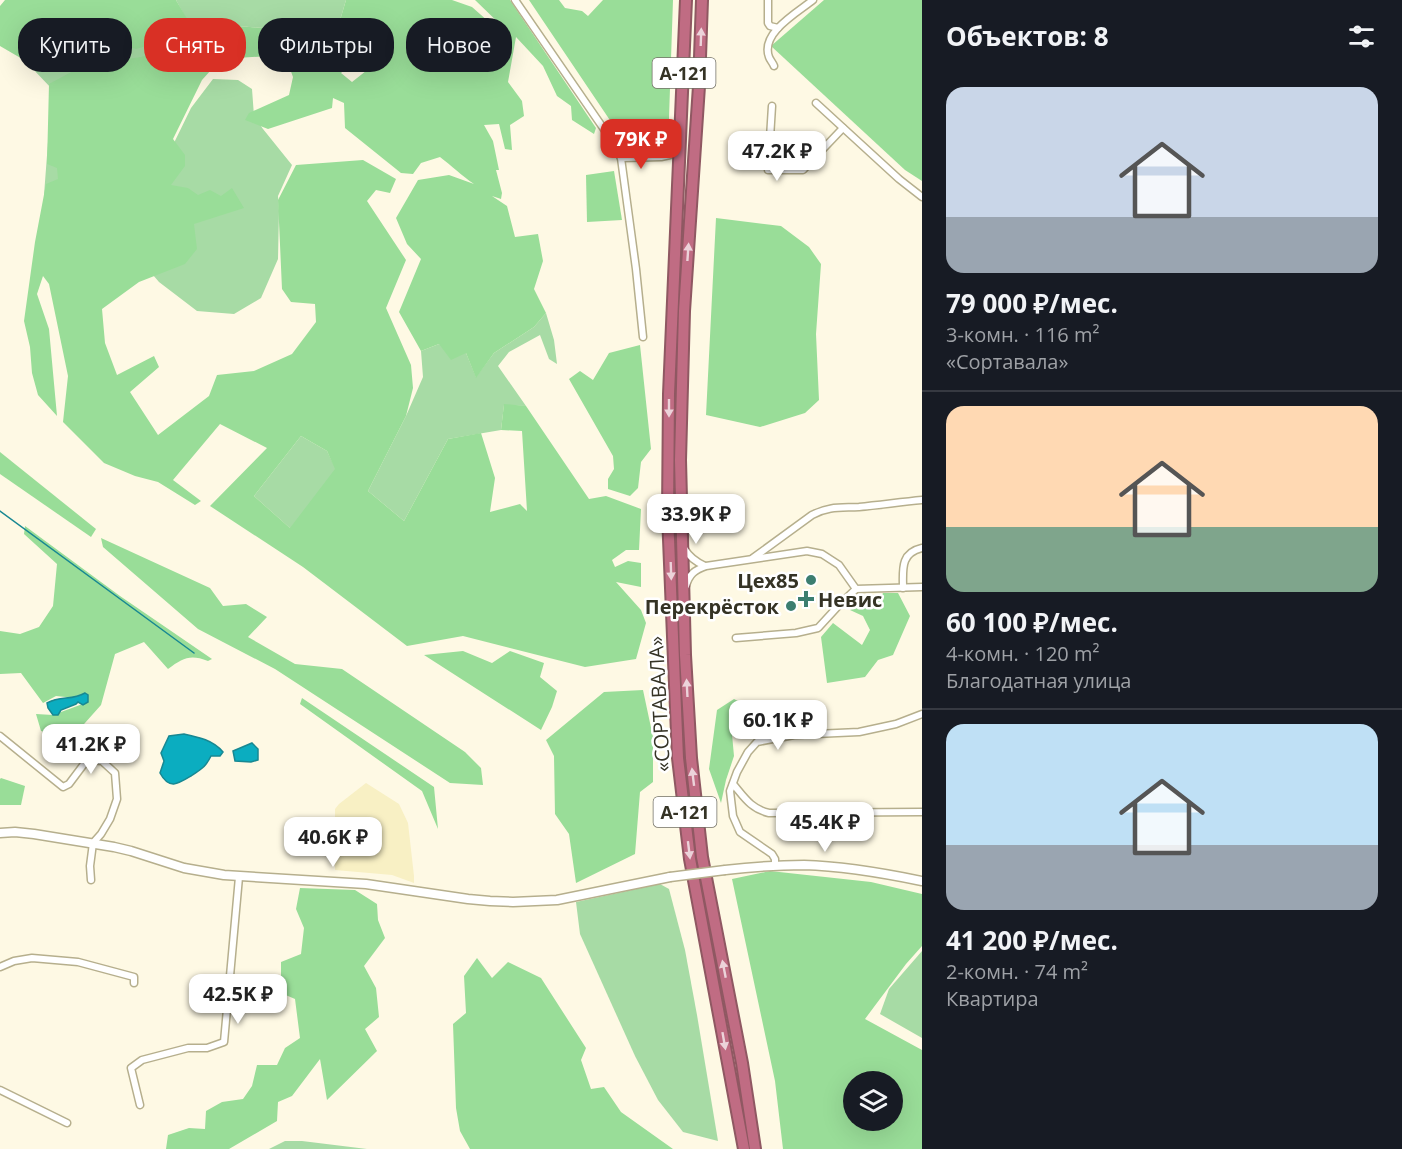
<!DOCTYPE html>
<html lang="ru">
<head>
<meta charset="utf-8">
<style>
	:root { --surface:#171b24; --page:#242831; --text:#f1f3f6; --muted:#9ea1a6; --line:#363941; --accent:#d93025 }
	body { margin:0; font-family:"Open Sans",sans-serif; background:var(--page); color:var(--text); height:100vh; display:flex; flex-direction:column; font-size:22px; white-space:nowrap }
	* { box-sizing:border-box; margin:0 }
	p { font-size:20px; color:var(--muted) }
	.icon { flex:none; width:33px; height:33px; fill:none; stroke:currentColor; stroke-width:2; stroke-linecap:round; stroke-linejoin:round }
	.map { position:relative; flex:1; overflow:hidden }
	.sheet { display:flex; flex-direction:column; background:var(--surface); width:480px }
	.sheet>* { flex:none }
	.top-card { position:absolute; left:18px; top:18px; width:570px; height:54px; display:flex; gap:12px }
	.buttons { position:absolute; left:843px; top:1071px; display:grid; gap:12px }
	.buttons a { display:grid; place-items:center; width:60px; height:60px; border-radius:50%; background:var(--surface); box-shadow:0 6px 24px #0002; font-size:30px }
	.price { position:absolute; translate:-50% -51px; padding:0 14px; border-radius:12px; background:#fff; color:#222; font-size:20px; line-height:39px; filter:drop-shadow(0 2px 3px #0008) }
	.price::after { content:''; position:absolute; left:50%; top:36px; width:18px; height:14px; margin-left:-9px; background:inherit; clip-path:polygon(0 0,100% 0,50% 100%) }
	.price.current { background:var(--accent); color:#fff }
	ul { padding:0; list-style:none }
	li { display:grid; align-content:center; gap:12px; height:318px; padding:0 24px }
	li+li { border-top:2px solid var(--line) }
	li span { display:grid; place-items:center; height:186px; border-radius:18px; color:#555 }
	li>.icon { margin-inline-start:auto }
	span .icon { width:108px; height:108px; fill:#fffc; stroke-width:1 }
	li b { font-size:26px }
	h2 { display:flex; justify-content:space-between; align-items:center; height:72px; padding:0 24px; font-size:26px }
	.chip { padding:0 21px; border-radius:24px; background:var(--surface); box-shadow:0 6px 24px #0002; font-size:21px; line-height:54px }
	.chip.current { background:var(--accent); color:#fff }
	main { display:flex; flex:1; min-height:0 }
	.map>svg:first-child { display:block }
	.built { fill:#f8f0c4 }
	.green { fill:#a7dba5 }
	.forest { fill:#99dd98; fill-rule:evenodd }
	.water { fill:#0badc0; stroke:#188892; stroke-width:1.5 }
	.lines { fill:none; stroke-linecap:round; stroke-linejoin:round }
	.stream { stroke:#188892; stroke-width:1.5 }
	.street-casing { stroke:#b6af8d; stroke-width:9 }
	.secondary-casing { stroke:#b6af8d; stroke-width:11 }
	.highway-casing { stroke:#8f5862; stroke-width:14 }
	.street { stroke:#fff; stroke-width:6 }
	.secondary { stroke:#fff; stroke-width:8 }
	.highway { stroke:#c06c83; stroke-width:10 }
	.secondary-bridge-casing { stroke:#b6af8d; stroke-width:11; stroke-linecap:butt }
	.secondary-bridge { stroke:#fff; stroke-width:8 }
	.oneway { fill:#ecd3da }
	.poi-dot { fill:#3c7e70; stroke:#fff; stroke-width:2 }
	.labels { text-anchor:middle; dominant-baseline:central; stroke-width:5; stroke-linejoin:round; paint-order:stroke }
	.shield { fill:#fff; stroke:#727066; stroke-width:1.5 }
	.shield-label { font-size:18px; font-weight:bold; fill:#353325 }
	.poi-label { font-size:20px; font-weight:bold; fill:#353325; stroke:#fff; text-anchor:end }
	.street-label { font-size:20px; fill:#353325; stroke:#fff }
</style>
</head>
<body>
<main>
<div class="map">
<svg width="922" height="1149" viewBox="0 0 922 1149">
	<rect width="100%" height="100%" fill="#fef9e4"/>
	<polygon class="built" points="366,783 399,804 408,823 414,876 414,883 392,875 335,870 335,809 339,804"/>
	<g class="green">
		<polygon points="176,0 346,0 336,34 188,22"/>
		<polygon points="93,43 151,43 164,53 172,147 191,108 213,79 238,80 252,89 254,116 263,129 292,165 278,196 279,211 278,259 261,298 234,314 197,311 159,282 147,268 44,195 52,89 32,68 41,60"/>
		<polygon points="546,313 554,340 557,364 549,359 540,335 509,352 498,366 526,406 504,405 501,430 448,439 404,521 368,491 406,416 423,377 421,351 439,344 466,353 476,377 494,353 534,327"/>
		<polygon points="301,436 327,451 336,469 291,529 254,496"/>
		<polygon points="660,884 669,889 685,950 697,1015 718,1141 683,1132 658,1100 635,1056 580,934 576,902"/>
		<polygon points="922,951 922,1038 880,1014 889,989"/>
		<polygon points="285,1141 302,1141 367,1149 269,1149"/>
	</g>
	<g class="forest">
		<path d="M5 0H176L189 22 336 34 346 0H452L472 7 506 37 505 29 475 0H510L596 128 594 134 572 120 571 106 557 96 543 66 516 37 508 82 522 101 524 116 510 125 512 150 505 149 499 124 484 125 493 141 499 170H496L502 193 501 199 492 196 507 206 515 237 538 234 543 261 534 289 546 313 534 327 494 353 476 378 466 353 451 360 439 344 421 351 399 312 421 259 407 244 396 218 418 180 449 175 474 184C461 175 452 166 440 157L421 163 413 174 401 173 345 128 344 103 333 98 332 108 268 129 245 120 249 113 289 95 293 77 285 55 221 59 202 80 173 139 185 155V166L171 185 188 188 198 195 210 190 221 196 232 188 244 208 194 224 197 249 185 264 139 282 102 309 105 343 117 375 154 356 159 367 130 392 158 435 209 396 217 375 254 371 292 354 316 322 315 304 291 302 282 289 278 200 296 165 363 160 396 179 390 193 376 190 367 201 406 260 386 308 411 365 413 388 406 416 368 491 404 521 448 439 481 433 495 478 490 512 520 504 527 511 522 431 501 430 504 404 526 406 589 499 606 496 641 509 639 550H626L612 560 615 567 628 561 641 563V587L616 582 641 610 646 623 636 659 585 667 463 636 407 646 303 567 210 506 267 448 220 424 173 480 201 501 195 505 158 482 135 476 104 463 63 422 68 376 49 284 43 276 37 294 49 329 57 416 38 395 32 373 30 347 24 321 35 242 46 184 58 179 57 168 47 164 49 84 86 64 113 61 141 57 164 50 156 43 136 49 121 44 79 47 36 67 0 46V6ZM363 53 371 67 352 82 341 73ZM301 436 327 451 335 469 290 528 254 496Z"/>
		<polygon points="529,0 559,0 565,8 582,11 588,16 603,0 673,0 668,147 659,150 630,150"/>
		<polygon points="824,0 922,0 922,181 905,170 771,46"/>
		<polygon points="614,171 622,220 587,222 586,175"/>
		<polygon points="716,218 781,226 809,247 821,264 816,334 819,400 805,413 760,427 706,415"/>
		<polygon points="640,345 651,449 641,462 638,488 630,496 608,489 608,479 614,469 613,456 569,379 580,371 593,380 609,353"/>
		<polygon points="0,452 96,529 91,537 0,474"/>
		<path d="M25 526 120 596 212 659 208 661C190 654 183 658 168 669L144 642 115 654 101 705 76 733 61 737 41 731 36 714 53 715 88 702V695L85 693 75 698 56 696 43 703 21 673 0 674V631L20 634 39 627 53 606 57 564 24 534Z"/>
		<polygon points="101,538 210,588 223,606 246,604 267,617 248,637 295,664 342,669 465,752 481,768 483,785 450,783 275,669 198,629 103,547"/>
		<polygon points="883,593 898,593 910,616 893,655 878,660 865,677 827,683 821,637 833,623 862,645 870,630 863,616 850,610 861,599 873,609"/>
		<polygon points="463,651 492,663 510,651 544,663 540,677 557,691 552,707 541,730 424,655"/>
		<polygon points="643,690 653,737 653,782 640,792 635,854 576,883 569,834 555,814 554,756 546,740 604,692"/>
		<polygon points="302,698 434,787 438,829 422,791 300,704"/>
		<polygon points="734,699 740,702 730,713 734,756 726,780 721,803 709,769 717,710"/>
		<polygon points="1,778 25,786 21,805 0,805 0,779"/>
		<path d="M770 871 871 882 922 894V946L906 964 865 1019 922 1050V1149H783L775 1081 732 879ZM854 1082H892V1120H854Z"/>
		<polygon points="300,888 355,890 377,904 378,920 385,938 364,966 376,988 379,1017 365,1029 377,1051 327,1100 320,1059 292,1096 278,1102 277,1121 229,1149 166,1149 168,1135 189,1128 205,1129 206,1111 222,1102 243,1099 252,1086 257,1065 277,1065 285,1048 300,1038 295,999 281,993 281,962 301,954 304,928 296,909"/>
		<polygon points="477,958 492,978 508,962 541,978 586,1048 581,1060 591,1089 604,1087 621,1112 673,1149 470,1149 460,1131 456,1108 453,1024 466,1013 464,976"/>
	</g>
	<g class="water">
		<path d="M85 693 88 695V702L83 705 78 702 76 704 61 710 58 715H53L48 708 47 703C61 695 71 701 85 693Z"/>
		<path d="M184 734C198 737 213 740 223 752L220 756H211C205 768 201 769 191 776 178 784 169 790 160 773L164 761 161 753 169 736Z"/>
		<polygon points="252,743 258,749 258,760 251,762 235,761 233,751"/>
	</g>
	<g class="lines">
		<polyline class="stream" points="0,511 194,653"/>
		<defs>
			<g id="street">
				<polyline points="515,0 608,135 621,158 636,269 643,337"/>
				<polyline points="768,0 768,23 770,26 778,28"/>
				<path d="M774 66C773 63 770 60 769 57 760 33 798 12 813 0"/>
				<polyline points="816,103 899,179 922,197"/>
				<polyline points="772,106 768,170 803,170 843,128"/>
				<polyline points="621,158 661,157 670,155 679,146"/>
				<path d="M684 548C689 557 696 562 705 566"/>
				<path d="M753 558 812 515C829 506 841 508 859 507 880 505 901 502 922 500"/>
				<path d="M686 586C689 574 695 570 706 566L807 551 822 554 839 565 856 589 922 587"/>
				<path d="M903 588C903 570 900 553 922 548"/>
				<polyline points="736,638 796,633 818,628 841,603 856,589"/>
				<polyline points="0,736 63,787 69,784 87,760 102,761 115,773 117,799 110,819 101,834 93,843 90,866 91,880"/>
				<path d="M733 784C744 797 751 809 769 813L922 812"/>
				<polyline points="775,865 775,859 772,854 740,832 733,816 730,791 737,772 748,752 757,742 794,735 859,732 896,724 922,714"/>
				<polyline points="0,967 14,961 32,958 78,962 134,977 134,983"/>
				<polyline points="0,1090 67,1123"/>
				<polyline points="140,1105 131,1068 142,1060 188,1048 207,1048 224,1042 239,877"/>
			</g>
			<g id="secondary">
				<polyline points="0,833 15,832 34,834 114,847 131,851 184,868 224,875 366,884 468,899 490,901 513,902 557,900 670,877"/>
				<path d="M725 870C751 867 777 865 804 865 844 866 883 873 922 881"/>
			</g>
			<g id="highway">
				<polyline points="686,0 669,394 668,515 678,758 690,859 744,1149"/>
				<polyline points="702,0 699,86 684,311 680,460 685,655 691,758 702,857 742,1063 755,1149"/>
			</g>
		</defs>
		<use href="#street" class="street-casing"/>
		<use href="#secondary" class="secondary-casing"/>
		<use href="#highway" class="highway-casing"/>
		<use href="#street" class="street"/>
		<use href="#secondary" class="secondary"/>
		<use href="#highway" class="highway"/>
		<defs>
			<polyline id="secondary-bridge" points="670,877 725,870"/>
		</defs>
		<use href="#secondary-bridge" class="secondary-bridge-casing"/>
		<use href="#secondary-bridge" class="secondary-bridge"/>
	</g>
	<defs><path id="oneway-solid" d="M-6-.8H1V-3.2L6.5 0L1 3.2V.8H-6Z" transform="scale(1.5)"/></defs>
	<g class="oneway">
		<use href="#oneway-solid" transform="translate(701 37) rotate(-88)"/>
		<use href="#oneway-solid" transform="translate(688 252) rotate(-86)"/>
		<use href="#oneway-solid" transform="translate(669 408) rotate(90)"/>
		<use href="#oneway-solid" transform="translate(671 571) rotate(88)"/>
		<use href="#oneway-solid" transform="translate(687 688) rotate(-93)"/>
		<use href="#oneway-solid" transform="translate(693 777) rotate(-97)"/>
		<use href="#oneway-solid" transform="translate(689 850) rotate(83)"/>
		<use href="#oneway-solid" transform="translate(724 969) rotate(-101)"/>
		<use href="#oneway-solid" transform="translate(724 1041) rotate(80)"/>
	</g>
	<g class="poi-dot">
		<circle cx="811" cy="580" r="6"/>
		<path d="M803 590h6v6h6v6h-6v6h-6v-6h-6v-6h6z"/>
		<circle cx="791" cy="606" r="6"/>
	</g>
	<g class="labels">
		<g class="shield">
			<rect x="652.5" y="58" width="63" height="30" rx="4.5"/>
			<rect x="653.5" y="797" width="63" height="30" rx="4.5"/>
		</g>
		<g class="shield-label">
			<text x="684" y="73">А-121</text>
			<text x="685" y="812">А-121</text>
		</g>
		<g class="poi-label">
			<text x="799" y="580">Цех85</text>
			<text x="818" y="599" text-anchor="start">Невис</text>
			<text x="779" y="606">Перекрёсток</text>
		</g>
		<g class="street-label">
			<text transform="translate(659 704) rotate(-93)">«СОРТАВАЛА»</text>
		</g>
	</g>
</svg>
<div class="buttons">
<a><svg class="icon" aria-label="layers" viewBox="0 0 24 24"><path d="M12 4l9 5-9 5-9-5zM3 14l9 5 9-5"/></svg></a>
</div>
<b class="price current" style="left:641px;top:170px">79K ₽</b>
<b class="price" style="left:777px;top:182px">47.2K ₽</b>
<b class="price" style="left:696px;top:545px">33.9K ₽</b>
<b class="price" style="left:778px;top:751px">60.1K ₽</b>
<b class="price" style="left:91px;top:775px">41.2K ₽</b>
<b class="price" style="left:825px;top:853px">45.4K ₽</b>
<b class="price" style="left:333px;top:868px">40.6K ₽</b>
<b class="price" style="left:238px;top:1025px">42.5K ₽</b>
<div class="top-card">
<a class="chip">Купить</a>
<a class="chip current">Снять</a>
<a class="chip">Фильтры</a>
<a class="chip">Новое</a>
</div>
</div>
<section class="sheet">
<h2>Объектов: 8<svg class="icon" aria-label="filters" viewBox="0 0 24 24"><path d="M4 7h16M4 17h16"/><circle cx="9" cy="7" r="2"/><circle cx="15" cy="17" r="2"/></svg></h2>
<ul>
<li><span style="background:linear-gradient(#c9d6e8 70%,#9aa5b1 0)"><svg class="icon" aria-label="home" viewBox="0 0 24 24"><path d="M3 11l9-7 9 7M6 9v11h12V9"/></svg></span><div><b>79 000 ₽/мес.</b><p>3-комн. · 116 m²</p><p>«Сортавала»</p></div></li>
<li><span style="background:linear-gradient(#ffd9b3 65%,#7fa58c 0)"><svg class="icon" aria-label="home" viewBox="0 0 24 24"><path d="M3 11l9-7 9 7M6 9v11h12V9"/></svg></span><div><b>60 100 ₽/мес.</b><p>4-комн. · 120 m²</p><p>Благодатная улица</p></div></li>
<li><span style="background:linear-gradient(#bfe0f5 65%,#9aa5b1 0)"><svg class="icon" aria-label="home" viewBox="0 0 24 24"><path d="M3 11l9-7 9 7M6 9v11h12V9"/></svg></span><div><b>41 200 ₽/мес.</b><p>2-комн. · 74 m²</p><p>Квартира</p></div></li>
</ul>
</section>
</main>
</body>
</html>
